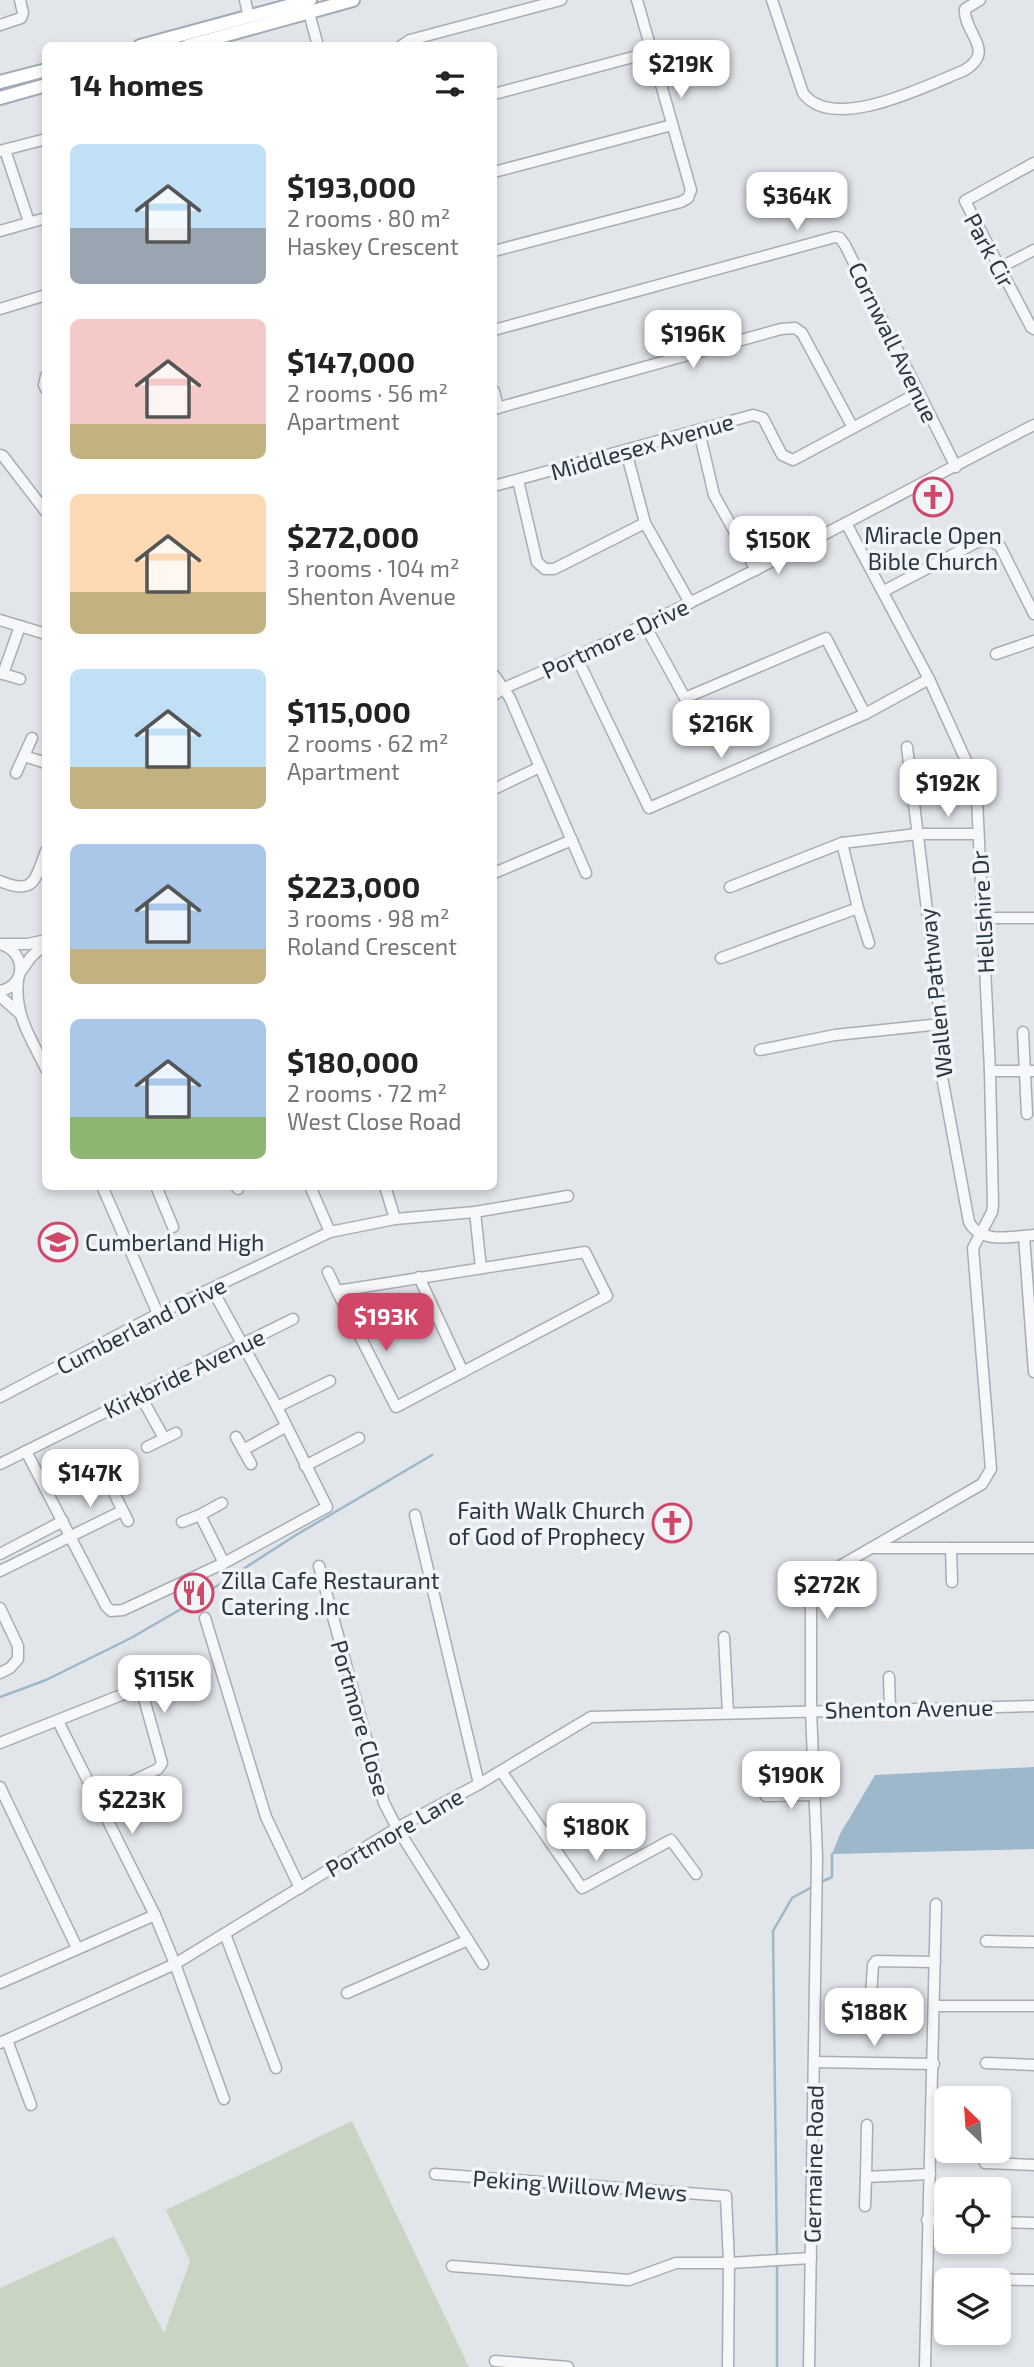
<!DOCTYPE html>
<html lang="en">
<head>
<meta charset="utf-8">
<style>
	:root { --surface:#fff; --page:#f6f6f6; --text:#222; --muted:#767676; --accent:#d04768 }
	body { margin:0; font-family:"Exo 2",sans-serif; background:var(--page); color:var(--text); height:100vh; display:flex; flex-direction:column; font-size:26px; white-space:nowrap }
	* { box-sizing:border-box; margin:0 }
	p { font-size:23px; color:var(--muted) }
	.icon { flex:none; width:38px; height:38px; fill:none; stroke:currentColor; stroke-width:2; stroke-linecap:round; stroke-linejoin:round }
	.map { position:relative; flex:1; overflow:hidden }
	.side { position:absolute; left:42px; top:42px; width:455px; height:1148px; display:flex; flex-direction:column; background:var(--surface); border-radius:10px; box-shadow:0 4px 10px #0003 }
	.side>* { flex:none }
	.needle { width:46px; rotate:335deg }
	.tools { position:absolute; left:934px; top:2086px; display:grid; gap:14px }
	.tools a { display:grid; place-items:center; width:77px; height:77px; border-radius:10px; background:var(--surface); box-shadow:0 4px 10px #0003; font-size:35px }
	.price { position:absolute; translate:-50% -60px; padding:0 16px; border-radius:14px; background:#fff; color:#222; font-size:23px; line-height:46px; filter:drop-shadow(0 2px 4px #0008) }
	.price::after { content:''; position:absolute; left:50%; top:42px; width:21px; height:16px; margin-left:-10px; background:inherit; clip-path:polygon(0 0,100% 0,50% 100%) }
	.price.active { background:var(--accent); color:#fff }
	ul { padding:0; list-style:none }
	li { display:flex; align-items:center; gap:21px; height:175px; padding:0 28px }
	li span { display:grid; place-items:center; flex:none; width:196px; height:140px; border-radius:10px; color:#555 }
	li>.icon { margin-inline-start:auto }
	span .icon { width:84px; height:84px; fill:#fffc; stroke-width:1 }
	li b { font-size:30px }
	h2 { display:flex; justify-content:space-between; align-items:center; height:84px; padding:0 28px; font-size:30px }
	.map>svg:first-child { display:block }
	.green { fill:#c9d5c3 }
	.water { fill:#9db7cb }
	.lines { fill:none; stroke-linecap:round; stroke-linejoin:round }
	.stream { stroke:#9db7cb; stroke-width:2.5 }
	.minor-casing { stroke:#a7adb5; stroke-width:13 }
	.major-casing { stroke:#a1acb7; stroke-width:16 }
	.minor { stroke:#f5f7f9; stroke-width:10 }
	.major { stroke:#fff; stroke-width:12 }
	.labels { text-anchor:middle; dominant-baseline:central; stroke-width:7; stroke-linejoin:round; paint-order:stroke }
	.street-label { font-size:23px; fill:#2a3543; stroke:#f2f5f8 }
	.poi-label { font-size:23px; fill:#2a3543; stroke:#f2f5f8; text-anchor:start }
</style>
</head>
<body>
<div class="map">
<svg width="1034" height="2367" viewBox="0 0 1034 2367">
	<rect width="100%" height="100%" fill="#e2e6eb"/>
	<polygon class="green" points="352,2121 469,2367 0,2367 0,2288 114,2236 164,2333 190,2261 166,2210"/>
	<polygon class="water" points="1034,1767 1034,1849 832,1854 840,1834 875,1775"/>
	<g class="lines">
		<g class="stream">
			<polyline points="0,1697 46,1680 131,1638 181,1609 296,1535 432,1455"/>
			<polyline points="821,1882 832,1877 832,1854"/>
			<polyline points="777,2256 773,1931 792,1898 812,1887"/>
			<polyline points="777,2262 777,2367"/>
		</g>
		<defs>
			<g id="minor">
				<polyline points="245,0 249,17"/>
				<path d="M772 0 803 93C833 134 928 85 965 70 997 50 963 33 965 9L980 0"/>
				<polyline points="308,9 318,46"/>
				<polyline points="0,25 21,18 23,13 20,0"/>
				<polyline points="401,46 410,40 561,0"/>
				<polyline points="494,94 652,52"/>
				<polyline points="5,150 29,222"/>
				<polyline points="0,151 46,139"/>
				<polyline points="1034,163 965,201 1031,327 1034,329"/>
				<polyline points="494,172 672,125"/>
				<polyline points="0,231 46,218"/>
				<polyline points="494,251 681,202 688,198 691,190 637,0"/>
				<polyline points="999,268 1034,250"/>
				<polyline points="0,309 46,295"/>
				<polyline points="494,330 835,237 840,238 845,245 956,467"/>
				<polyline points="46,376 44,385 46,389"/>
				<polyline points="494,391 498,408"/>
				<polyline points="494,409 781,329 795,328 802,333 852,426"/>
				<polyline points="699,431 714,495 756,570"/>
				<polyline points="626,451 645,523 690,603"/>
				<polyline points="0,455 3,456 46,512"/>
				<polyline points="518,480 537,562 545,569 554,569 645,523"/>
				<polyline points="494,486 753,415 763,418 782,455 793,460 918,393"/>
				<polyline points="884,591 977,542 989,540 1000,546 1034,614"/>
				<polyline points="0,620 46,634"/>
				<polyline points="645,625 685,698 826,638 865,714"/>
				<polyline points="996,654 1034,641"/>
				<polyline points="577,658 649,808 865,714 929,679"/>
				<polyline points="0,673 20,679"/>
				<polyline points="3,674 20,626"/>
				<polyline points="494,675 510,698 586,873"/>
				<path d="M494 695 504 688C686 612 858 515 1034 425"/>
				<path d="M907 747 941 1024 942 1077 969 1222C981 1245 1013 1236 1034 1235"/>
				<polyline points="24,756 46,763"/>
				<polyline points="16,773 32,738"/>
				<polyline points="494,789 540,767"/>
				<polyline points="842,843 858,908 869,943"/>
				<polyline points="494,873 572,840"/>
				<path d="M0 881C35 896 35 879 46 851"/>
				<polyline points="730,887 842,843 917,834 978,834"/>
				<polyline points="982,918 1034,918"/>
				<path d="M0 944C26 951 28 985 0 991"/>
				<polyline points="3,944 28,944 46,940"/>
				<polyline points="721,958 858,908"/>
				<polyline points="21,971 31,957 46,943"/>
				<path d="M18 980C14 1015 31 1038 46 1069"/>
				<polyline points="0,996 18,1012"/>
				<polyline points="1023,1032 1027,1114"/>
				<polyline points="760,1050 835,1035 941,1024"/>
				<polyline points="990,1071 1034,1071"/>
				<polyline points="102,1186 158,1314"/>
				<polyline points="156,1186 173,1227"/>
				<polyline points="236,1186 238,1189"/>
				<polyline points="310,1186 330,1232"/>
				<polyline points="385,1186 395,1219"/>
				<polyline points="475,1212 481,1268"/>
				<polyline points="1024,1236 1034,1372"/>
				<polyline points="328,1272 337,1291 396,1407 607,1296 585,1252 337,1291"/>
				<polyline points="419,1277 463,1372"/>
				<polyline points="140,1395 164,1438"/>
				<polyline points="0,1397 158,1314 330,1232 395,1219 475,1212 568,1196"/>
				<polyline points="277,1407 330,1381"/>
				<polyline points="236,1437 251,1464"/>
				<polyline points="147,1447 176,1433"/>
				<polyline points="243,1450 285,1427"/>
				<polyline points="26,1451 106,1606 111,1611 123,1610 224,1563 327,1507 277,1407 212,1289"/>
				<polyline points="0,1464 293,1319"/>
				<polyline points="305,1466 359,1438"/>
				<polyline points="115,1495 128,1521"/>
				<polyline points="200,1515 224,1563"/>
				<polyline points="415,1515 479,1784"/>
				<polyline points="182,1522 200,1515 222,1503"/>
				<polyline points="871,1548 1034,1548"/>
				<polyline points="951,1548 952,1582"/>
				<polyline points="0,1554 63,1521"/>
				<polyline points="319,1566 384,1803 397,1828 483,1964"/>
				<polyline points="0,1571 122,1511"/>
				<polyline points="0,1608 18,1646 18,1659 10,1668 0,1673"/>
				<polyline points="205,1618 266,1817 300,1888"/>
				<polyline points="724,1637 728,1713"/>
				<polyline points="889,1677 890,1709"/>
				<polyline points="58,1721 155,1915 175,1964 224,2099"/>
				<polyline points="0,1743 134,1690 143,1695 162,1763 158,1769 97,1798"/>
				<polyline points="501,1771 582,1888 671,1840 696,1874"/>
				<polyline points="0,1787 77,1948"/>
				<polyline points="766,1796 814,1795"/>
				<polyline points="225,1934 276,2068"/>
				<polyline points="986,1941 1034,1942"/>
				<polyline points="0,1983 155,1915"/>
				<polyline points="347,1993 468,1940"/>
				<polyline points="935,2006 1034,2006"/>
				<polyline points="870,2011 873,1965 876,1961 935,1962"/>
				<polyline points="7,2040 31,2105"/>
				<polyline points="0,2043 175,1964 397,1828 479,1784 591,1717 1034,1706"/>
				<polyline points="814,2062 934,2064"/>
				<polyline points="986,2063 1034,2065"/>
				<polyline points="867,2125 866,2177 930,2174"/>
				<polyline points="985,2163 1034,2165"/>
				<polyline points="435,2174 726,2196 729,2263 728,2367"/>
				<polyline points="865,2206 866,2177"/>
				<polyline points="927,2220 947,2221"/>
				<polyline points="999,2222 1034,2223"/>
				<polyline points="452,2266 629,2280 676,2263 729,2263 811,2258"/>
				<polyline points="982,2279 1034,2280"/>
				<polyline points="495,2361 568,2367"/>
				<polyline points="809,2367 817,1856 811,1710 811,1589 814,1581 982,1484 991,1469 973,1248 992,1212 993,1205 990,1071 977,799 973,776 929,679 846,523"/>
				<polyline points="925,2367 936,1904"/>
			</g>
			<g id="major">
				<polyline points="140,46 310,0"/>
				<polyline points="187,46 353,0"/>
				<polyline points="0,82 46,70"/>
				<polyline points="0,98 46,85"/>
			</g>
		</defs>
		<use href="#minor" class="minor-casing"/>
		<use href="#major" class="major-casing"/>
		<use href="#minor" class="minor"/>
		<use href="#major" class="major"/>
	</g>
	<defs>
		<symbol id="church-ring" viewBox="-11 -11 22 22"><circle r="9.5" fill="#f2f5f8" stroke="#d04768" stroke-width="1.5"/><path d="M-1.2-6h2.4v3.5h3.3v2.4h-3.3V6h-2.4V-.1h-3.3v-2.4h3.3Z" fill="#d04768"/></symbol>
		<symbol id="school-ring" viewBox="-11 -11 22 22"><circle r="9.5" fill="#f2f5f8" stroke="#d04768" stroke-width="1.5"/><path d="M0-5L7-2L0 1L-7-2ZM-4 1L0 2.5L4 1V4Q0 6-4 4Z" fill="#d04768"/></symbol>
		<symbol id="restaurant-ring" viewBox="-11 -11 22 22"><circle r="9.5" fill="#f2f5f8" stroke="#d04768" stroke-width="1.5"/><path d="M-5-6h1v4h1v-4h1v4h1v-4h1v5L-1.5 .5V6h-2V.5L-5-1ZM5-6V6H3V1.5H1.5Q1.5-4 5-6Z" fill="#d04768"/></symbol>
	</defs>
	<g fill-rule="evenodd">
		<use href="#church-ring" x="911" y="475" width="44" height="44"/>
		<use href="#school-ring" x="36" y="1220" width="44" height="44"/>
		<use href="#church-ring" x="650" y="1501" width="44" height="44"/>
		<use href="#restaurant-ring" x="172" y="1571" width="44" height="44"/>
	</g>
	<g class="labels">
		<g class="street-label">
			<text transform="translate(990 250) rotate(62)">Park Cir</text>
			<text transform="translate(894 342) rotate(64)">Cornwall Avenue</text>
			<text transform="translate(642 446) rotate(-16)">Middlesex Avenue</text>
			<text transform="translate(615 638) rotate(-25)">Portmore Drive</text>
			<text transform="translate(982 912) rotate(-93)">Hellshire Dr</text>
			<text transform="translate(935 993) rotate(-96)">Wallen Pathway</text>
			<text transform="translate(141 1325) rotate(-27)">Cumberland Drive</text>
			<text transform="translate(184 1373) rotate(-26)">Kirkbride Avenue</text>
			<text transform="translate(909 1708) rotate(-1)">Shenton Avenue</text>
			<text transform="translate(361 1718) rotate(74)">Portmore Close</text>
			<text transform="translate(394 1832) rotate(-30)">Portmore Lane</text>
			<text transform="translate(813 2164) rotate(-89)">Germaine Road</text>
			<text transform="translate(580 2185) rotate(4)">Peking Willow Mews</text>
		</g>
		<g class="poi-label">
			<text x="933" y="535" text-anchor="middle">Miracle Open<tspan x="933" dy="26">Bible Church</tspan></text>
			<text x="85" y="1242">Cumberland High</text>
			<text x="645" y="1510" text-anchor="end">Faith Walk Church<tspan x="645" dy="26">of God of Prophecy</tspan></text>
			<text x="221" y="1580">Zilla Cafe Restaurant<tspan x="221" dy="26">Catering .Inc</tspan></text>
		</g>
	</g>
</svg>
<div class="tools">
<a><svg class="needle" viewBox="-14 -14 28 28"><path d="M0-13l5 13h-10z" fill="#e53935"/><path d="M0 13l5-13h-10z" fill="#767676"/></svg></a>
<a><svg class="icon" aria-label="locate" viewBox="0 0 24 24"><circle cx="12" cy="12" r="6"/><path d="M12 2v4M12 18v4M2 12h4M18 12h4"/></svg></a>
<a><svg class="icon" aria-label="layers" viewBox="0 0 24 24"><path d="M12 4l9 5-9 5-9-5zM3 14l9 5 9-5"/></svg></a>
</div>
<b class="price" style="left:681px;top:100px">$219K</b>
<b class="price" style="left:797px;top:232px">$364K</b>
<b class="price" style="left:693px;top:370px">$196K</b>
<b class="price" style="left:778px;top:576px">$150K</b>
<b class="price" style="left:721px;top:760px">$216K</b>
<b class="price" style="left:948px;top:819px">$192K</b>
<b class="price active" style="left:386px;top:1353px">$193K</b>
<b class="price" style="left:90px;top:1509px">$147K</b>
<b class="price" style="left:827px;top:1621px">$272K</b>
<b class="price" style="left:164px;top:1715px">$115K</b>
<b class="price" style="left:791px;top:1811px">$190K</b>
<b class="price" style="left:132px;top:1836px">$223K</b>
<b class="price" style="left:596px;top:1863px">$180K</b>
<b class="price" style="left:874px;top:2048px">$188K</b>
<section class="side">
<h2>14 homes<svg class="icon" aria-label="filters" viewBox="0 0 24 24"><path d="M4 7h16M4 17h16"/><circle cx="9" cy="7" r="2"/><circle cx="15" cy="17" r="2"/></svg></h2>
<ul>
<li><span style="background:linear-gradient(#bfe0f5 60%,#9aa5b1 0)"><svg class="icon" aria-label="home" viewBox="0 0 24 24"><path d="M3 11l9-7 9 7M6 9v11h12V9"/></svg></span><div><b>$193,000</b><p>2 rooms · 80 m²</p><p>Haskey Crescent</p></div></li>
<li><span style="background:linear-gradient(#f6c9c9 75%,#c2b280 0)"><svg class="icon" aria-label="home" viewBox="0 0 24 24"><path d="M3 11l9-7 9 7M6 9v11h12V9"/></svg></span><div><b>$147,000</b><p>2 rooms · 56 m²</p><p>Apartment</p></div></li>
<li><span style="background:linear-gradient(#ffd9b3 70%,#c2b280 0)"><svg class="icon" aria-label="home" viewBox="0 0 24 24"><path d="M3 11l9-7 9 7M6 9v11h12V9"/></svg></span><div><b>$272,000</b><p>3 rooms · 104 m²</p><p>Shenton Avenue</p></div></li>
<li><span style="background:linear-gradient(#bfe0f5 70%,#c2b280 0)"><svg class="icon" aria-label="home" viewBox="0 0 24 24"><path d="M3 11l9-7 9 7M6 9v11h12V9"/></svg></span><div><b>$115,000</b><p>2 rooms · 62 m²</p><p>Apartment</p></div></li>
<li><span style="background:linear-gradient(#a9c7e8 75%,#c2b280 0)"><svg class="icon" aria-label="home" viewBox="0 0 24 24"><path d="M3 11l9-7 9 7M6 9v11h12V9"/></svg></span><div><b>$223,000</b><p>3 rooms · 98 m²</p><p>Roland Crescent</p></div></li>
<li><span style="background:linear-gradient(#a9c7e8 70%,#8fb573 0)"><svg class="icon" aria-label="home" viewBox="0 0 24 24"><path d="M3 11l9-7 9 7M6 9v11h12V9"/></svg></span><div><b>$180,000</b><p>2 rooms · 72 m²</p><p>West Close Road</p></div></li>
</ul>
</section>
</div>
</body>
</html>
